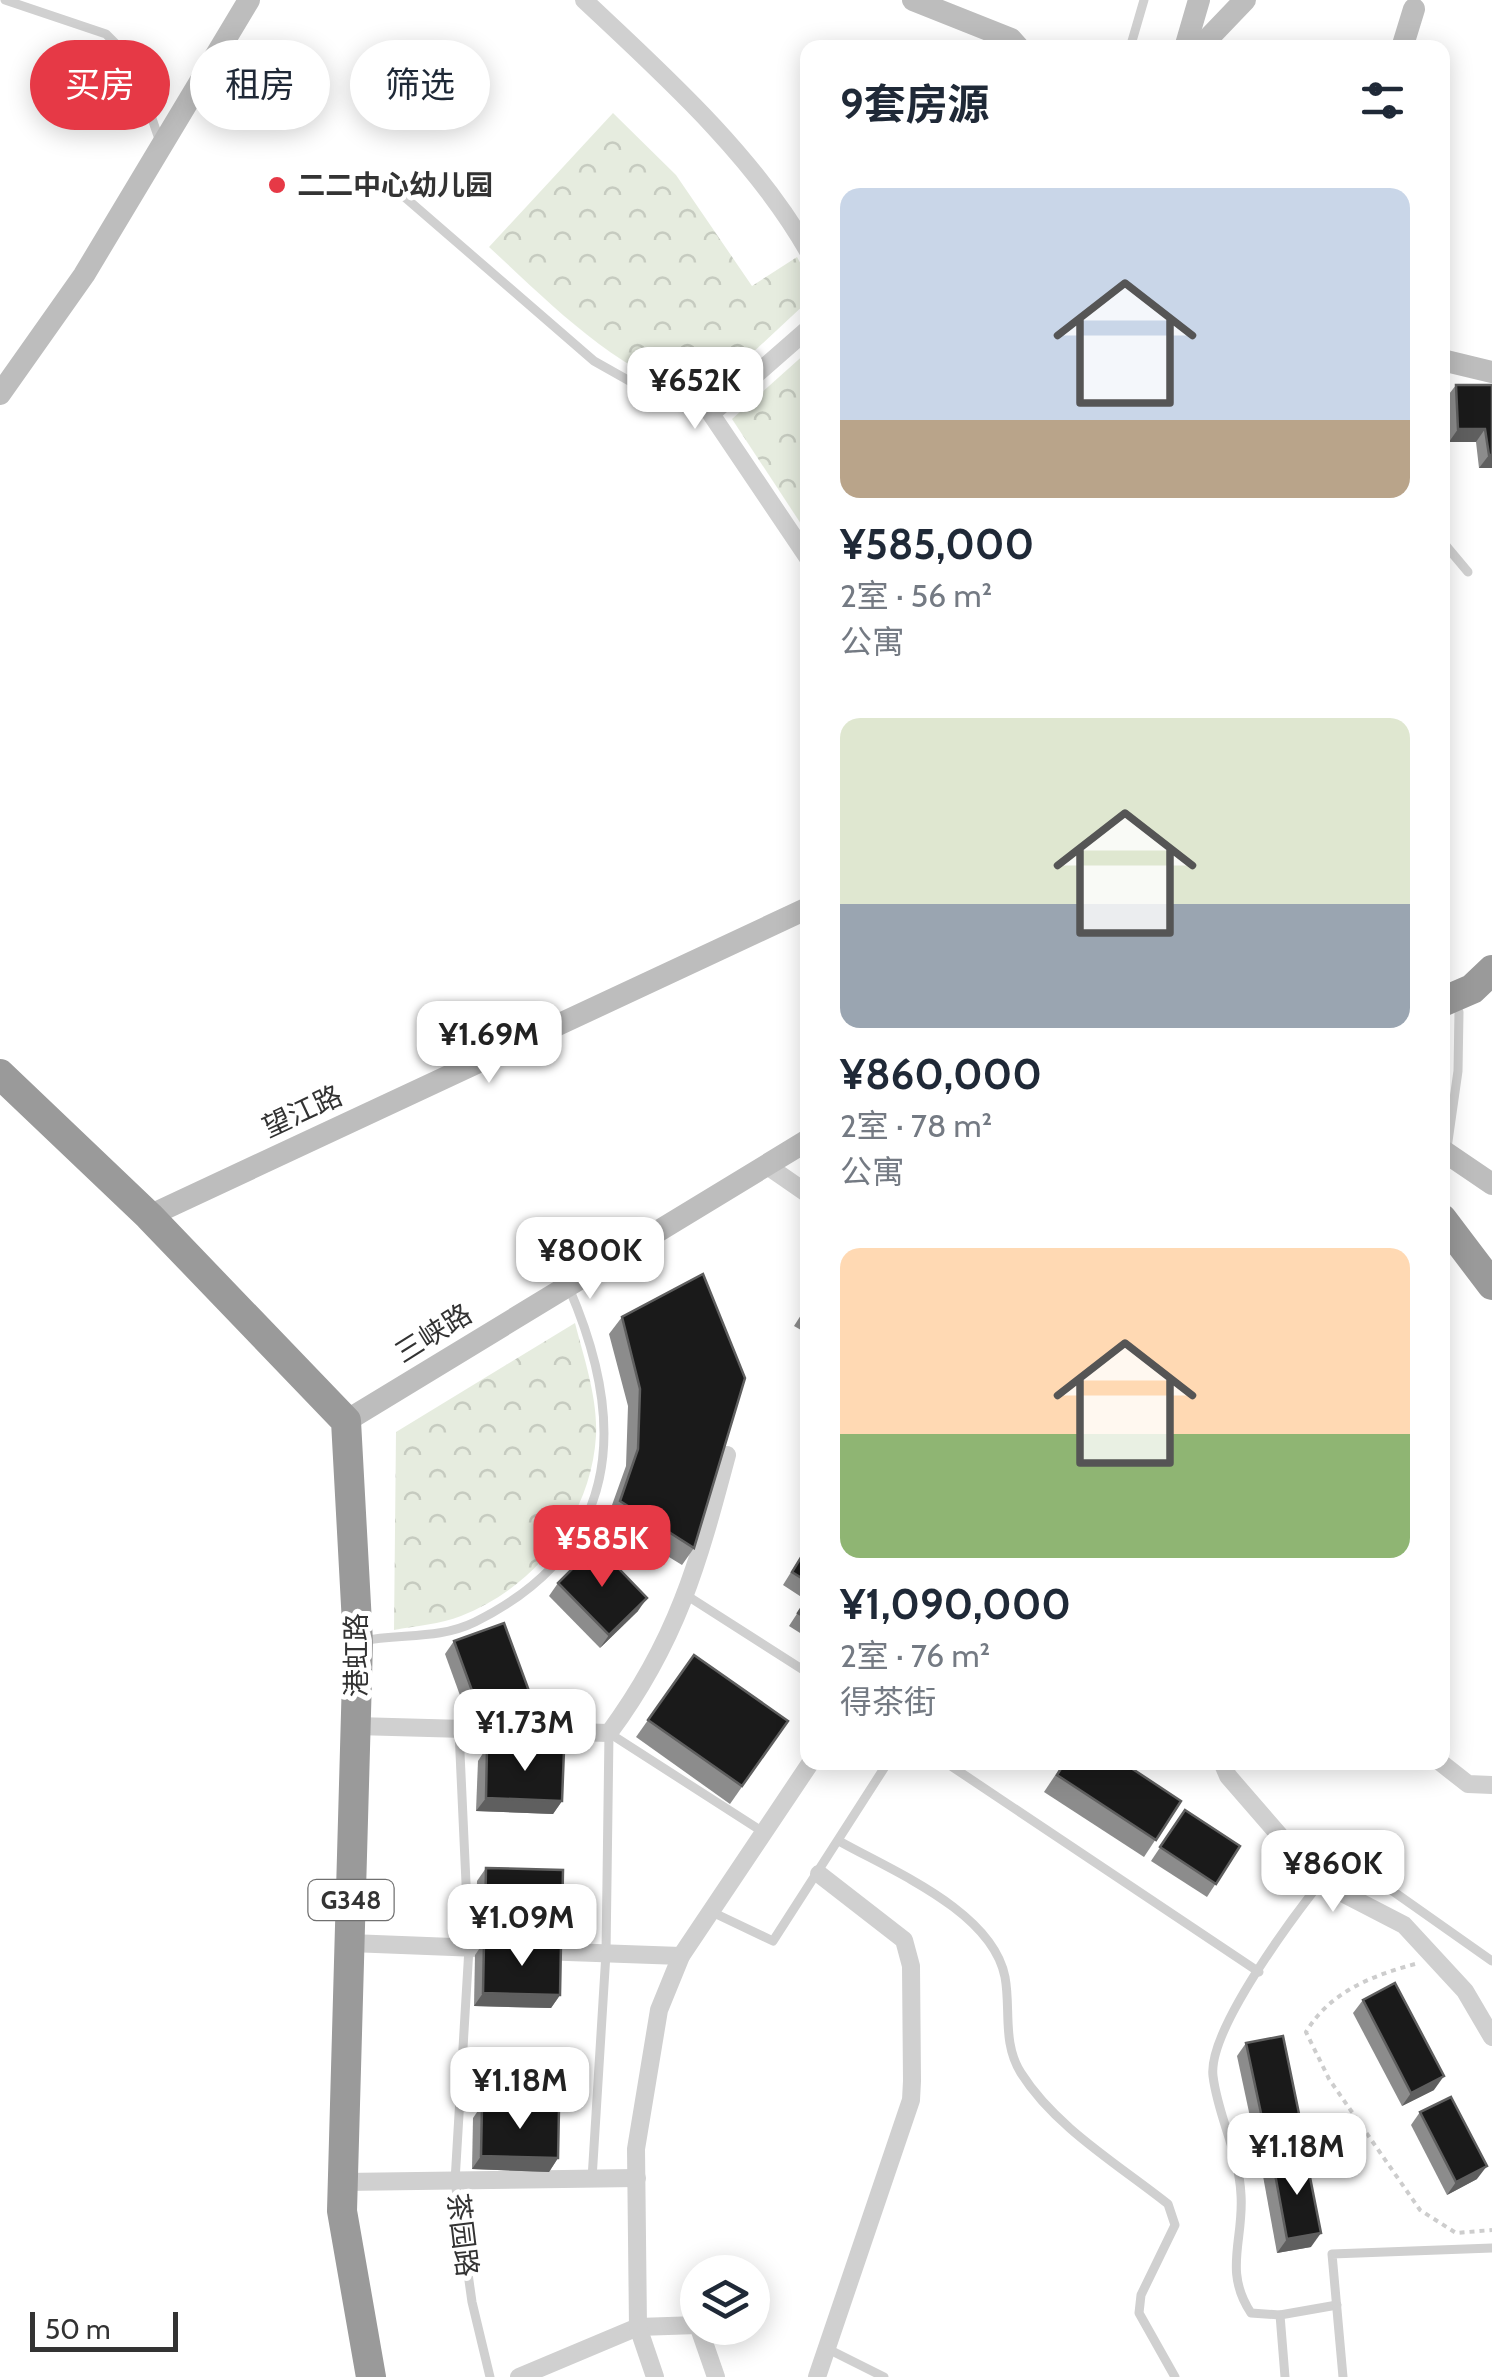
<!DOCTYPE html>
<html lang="zh">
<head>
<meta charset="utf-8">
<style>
	:root { --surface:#fff; --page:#f2f2f3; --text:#1f2937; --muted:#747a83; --accent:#e63946 }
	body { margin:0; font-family:Cabin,"Noto Sans SC",sans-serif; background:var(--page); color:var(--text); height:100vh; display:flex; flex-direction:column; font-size:38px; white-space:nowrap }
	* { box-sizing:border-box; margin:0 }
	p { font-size:32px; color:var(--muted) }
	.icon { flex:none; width:55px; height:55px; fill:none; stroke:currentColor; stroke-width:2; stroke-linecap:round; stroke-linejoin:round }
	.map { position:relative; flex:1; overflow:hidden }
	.details { position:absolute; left:800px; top:40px; width:650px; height:1730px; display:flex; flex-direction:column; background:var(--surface); border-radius:20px; box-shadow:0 5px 25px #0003 }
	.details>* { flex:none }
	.top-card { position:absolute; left:30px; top:40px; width:620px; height:90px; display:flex; gap:20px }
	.buttons { position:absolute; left:680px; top:2255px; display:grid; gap:20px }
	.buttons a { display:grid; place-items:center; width:90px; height:90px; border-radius:50%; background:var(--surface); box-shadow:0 5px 25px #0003; font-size:50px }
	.scale { position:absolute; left:30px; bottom:25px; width:148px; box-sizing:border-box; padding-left:10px; border:5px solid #333; border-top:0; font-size:28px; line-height:35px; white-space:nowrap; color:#333; -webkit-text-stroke:8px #fff; paint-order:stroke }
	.price { position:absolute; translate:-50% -85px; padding:0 22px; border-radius:20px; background:#fff; color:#222; font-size:32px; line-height:65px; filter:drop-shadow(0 2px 5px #0008) }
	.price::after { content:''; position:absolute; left:50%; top:60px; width:30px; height:22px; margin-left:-15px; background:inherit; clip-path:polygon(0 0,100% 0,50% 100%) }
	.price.current { background:var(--accent); color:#fff }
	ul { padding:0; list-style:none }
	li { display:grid; align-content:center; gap:20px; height:530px; padding:0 40px }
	li span { display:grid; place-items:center; height:310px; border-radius:20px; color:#555 }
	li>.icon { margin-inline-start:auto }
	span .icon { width:180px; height:180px; fill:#fffc; stroke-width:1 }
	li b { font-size:42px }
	h2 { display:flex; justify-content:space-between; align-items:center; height:120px; padding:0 40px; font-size:42px }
	.pill { padding:0 35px; border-radius:45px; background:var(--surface); box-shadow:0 5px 25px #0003; font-size:35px; line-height:90px }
	.pill.current { background:var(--accent); color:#fff }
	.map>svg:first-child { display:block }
	.park { fill:url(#park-crowns) }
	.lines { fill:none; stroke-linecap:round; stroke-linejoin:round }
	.path { stroke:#cdcdcd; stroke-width:4; stroke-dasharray:5 5; stroke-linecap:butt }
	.lane { stroke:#d0d0d0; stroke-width:9 }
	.street { stroke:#d0d0d0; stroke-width:18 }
	.secondary { stroke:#bdbdbd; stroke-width:22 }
	.highway { stroke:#9a9a9a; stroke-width:30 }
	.wall { fill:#8c8c8c }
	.shaded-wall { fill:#5f5f5f }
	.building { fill:#1a1a1a; stroke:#5f5f5f; stroke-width:2.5 }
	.poi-dot { fill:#e63946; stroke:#fff; stroke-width:4 }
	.labels { text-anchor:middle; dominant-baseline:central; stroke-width:10; stroke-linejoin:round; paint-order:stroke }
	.shield { fill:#fff; stroke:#707070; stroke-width:2.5 }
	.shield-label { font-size:25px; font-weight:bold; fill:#333 }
	.poi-label { font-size:28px; font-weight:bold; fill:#333; stroke:#fff; text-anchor:start }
	.street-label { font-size:28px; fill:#333; stroke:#fff }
</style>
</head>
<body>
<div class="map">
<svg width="1492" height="2377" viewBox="0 0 1492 2377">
	<defs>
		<pattern id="park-crowns" width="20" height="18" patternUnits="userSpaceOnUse" patternTransform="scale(2.5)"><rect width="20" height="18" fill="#e6ecdf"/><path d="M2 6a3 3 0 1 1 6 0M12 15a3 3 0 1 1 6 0" fill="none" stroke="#c6cbc0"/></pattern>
	</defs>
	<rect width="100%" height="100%" fill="#fff"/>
	<g class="park">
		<path d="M613 113 676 175 752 286 797 257 807 275V302L704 398C618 374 553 306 489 247Z"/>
		<polygon points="807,352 807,533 732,419"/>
		<path d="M575 1323C584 1358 598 1399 596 1436 591 1517 535 1587 461 1616 441 1624 415 1626 394 1630L396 1432Z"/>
	</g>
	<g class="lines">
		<path class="path" d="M1415 1964C1371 1976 1330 1992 1306 2032L1329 2079 1420 2210 1456 2233 1492 2230"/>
		<g class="lane">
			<polyline points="5,0 106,34 132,60 159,139"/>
			<polyline points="1130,48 1144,0"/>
			<polyline points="393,187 594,361 672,405 711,414"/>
			<polyline points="1442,541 1468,572"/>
			<polyline points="1447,1148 1458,1071 1459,1012"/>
			<polyline points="686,1595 808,1673"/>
			<path d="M362 1641C401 1633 438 1640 475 1622 622 1549 628 1424 569 1288"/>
			<polyline points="459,1731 469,1948 455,2181 472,2302 490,2377"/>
			<polyline points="609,1733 763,1832"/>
			<polyline points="945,1762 1259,1972"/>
			<path d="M839 1841C892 1871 992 1911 1005 1977 1011 2009 1002 2043 1021 2073 1055 2127 1119 2165 1168 2204L1175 2225 1141 2295 1139 2313 1175 2377"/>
			<polyline points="712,1912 773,1941 888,1762"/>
			<polyline points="592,2179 606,1953 609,1733"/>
			<polyline points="1280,2315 1337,2305"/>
			<polyline points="828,2349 884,2377"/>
			<path d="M1285 2377 1280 2315 1251 2313C1223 2271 1244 2240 1241 2195 1239 2152 1218 2117 1213 2076 1207 2026 1314 1887 1349 1848L1377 1880 1492 1961"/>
			<polyline points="1343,2377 1332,2254 1492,2248"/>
		</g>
		<g class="street">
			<path d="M584 0C665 76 753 155 808 251"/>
			<polyline points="808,329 711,414 808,558"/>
			<polyline points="766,1165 808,1194"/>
			<path d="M356 1726 609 1733C677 1641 698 1564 727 1455"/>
			<polyline points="1222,1762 1228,1776 1319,1881 1404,1925 1465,1991 1492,2037"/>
			<polyline points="1440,1762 1468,1784 1492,1785"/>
			<polyline points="350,1943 504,1949"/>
			<polyline points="540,1951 681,1956"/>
			<polyline points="343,2182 637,2178"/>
			<polyline points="699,2328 716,2377"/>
			<polyline points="519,2377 638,2327 698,2325"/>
			<polyline points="655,2377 638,2327 636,2149 659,2010 681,1956 811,1762"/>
			<polyline points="817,2377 911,2100 912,2081 911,1966 904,1940 819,1874"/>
		</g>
		<g class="secondary">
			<polyline points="913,0 1011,39 1019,48"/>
			<polyline points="1185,48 1199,0"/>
			<polyline points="1199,48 1245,0"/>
			<polyline points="1402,48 1414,9"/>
			<polyline points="1442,360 1492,372"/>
			<polyline points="0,394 84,275 249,0"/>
			<polyline points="1442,1150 1492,1184"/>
			<polyline points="149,1216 808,908"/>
			<polyline points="346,1421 808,1140"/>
		</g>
		<g class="highway">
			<polyline points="1442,1002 1472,989 1492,970"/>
			<polyline points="0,1074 149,1216 346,1421 358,1642 342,2211 371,2377"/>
			<polyline points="1442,1219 1492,1285"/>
		</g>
	</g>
	<g class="wall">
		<polygon points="1456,385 1492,385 1492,468 1479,468 1476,442 1449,442 1446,398"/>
		<polygon points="808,1304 808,1334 794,1326"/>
		<polygon points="622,1317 694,1548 682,1565 607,1519 626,1466 628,1406 609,1334"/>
		<polygon points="808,1356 808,1371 801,1367"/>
		<polygon points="808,1545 808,1638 789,1626 806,1600 783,1585"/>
		<polygon points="558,1583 638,1611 600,1648 549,1596"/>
		<polygon points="454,1641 529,1691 520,1705 470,1723 445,1654"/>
		<polygon points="694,1655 788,1721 730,1804 636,1737"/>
		<polygon points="487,1747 562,1801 553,1814 476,1811 478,1761"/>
		<polygon points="1064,1762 1181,1801 1144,1857 1044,1792"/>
		<polygon points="1185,1810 1240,1846 1207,1897 1151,1861"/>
		<polygon points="486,1868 562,1921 553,1934 476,1932 477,1881"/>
		<polygon points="484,1942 560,1995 551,2008 474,2006 475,1955"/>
		<polygon points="1363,2000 1434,2090 1402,2106 1353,2013"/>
		<polygon points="1246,2043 1304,2138 1295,2152 1259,2159 1237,2056"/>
		<polygon points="482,2105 558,2158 549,2172 472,2169 473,2118"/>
		<polygon points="1420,2112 1477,2179 1447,2195 1411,2125"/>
		<polygon points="1273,2163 1311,2247 1277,2253 1263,2176"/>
	</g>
	<g class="shaded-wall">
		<polygon points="1458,429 1485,429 1476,442 1449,442"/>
		<polygon points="1489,455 1492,455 1492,468 1479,468"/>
		<polygon points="647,1598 638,1611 600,1648 609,1635"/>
		<polygon points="529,1691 520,1705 470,1723 479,1710"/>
		<polygon points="486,1798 562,1801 553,1814 476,1811"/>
		<polygon points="485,1919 562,1921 553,1934 476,1932"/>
		<polygon points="483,1993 560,1995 551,2008 474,2006"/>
		<polygon points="1444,2076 1434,2090 1402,2106 1411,2093"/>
		<polygon points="1304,2138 1295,2152 1259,2159 1268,2146"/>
		<polygon points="481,2156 558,2158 549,2172 472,2169"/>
		<polygon points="1487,2166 1477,2179 1447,2195 1456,2182"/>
		<polygon points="1321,2233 1311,2247 1277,2253 1287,2239"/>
	</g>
	<g class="building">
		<polygon points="1456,385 1492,385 1492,455 1489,455 1485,429 1458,429"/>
		<polygon points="703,1274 745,1378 694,1548 620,1501 638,1449 640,1389 622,1317"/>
		<polygon points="596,1545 647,1598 609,1635 558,1583"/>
		<polygon points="808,1546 808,1582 792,1572"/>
		<polygon points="808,1598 808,1619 798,1613"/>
		<polygon points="504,1623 529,1691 479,1710 454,1641"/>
		<polygon points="694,1655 788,1721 742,1786 648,1720"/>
		<polygon points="487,1747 564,1750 562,1801 486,1798"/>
		<polygon points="1065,1762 1122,1762 1181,1801 1156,1840 1057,1775"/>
		<polygon points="1185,1810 1240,1846 1216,1884 1160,1847"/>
		<polygon points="486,1868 563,1870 562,1921 485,1919"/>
		<polygon points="484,1942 561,1944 560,1995 483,1993"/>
		<polygon points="1395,1983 1444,2076 1411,2093 1363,2000"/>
		<polygon points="1283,2036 1304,2138 1268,2146 1246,2043"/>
		<polygon points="1451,2097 1487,2166 1456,2182 1420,2112"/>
		<polygon points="482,2105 559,2108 558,2158 481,2156"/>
		<polygon points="1306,2157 1321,2233 1287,2239 1273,2163"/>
	</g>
	<circle class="poi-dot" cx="277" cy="185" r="10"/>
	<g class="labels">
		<rect class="shield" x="308.5" y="1880" width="85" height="40" rx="8"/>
		<g class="shield-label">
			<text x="351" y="1900">G348</text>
		</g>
		<g class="poi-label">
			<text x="297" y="185">二二中心幼儿园</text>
		</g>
		<g class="street-label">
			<text transform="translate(302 1111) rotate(-25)">望江路</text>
			<text transform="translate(433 1333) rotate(-32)">三峡路</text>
			<text transform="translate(356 1655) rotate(-90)">港虹路</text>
			<text transform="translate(463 2235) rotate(83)">茶园路</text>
		</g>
	</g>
</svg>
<div class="buttons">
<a><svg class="icon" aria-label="layers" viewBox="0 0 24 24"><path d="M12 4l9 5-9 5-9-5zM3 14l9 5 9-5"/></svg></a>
</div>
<div class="scale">50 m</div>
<b class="price" style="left:695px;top:432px">¥652K</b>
<b class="price" style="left:489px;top:1086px">¥1.69M</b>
<b class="price" style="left:590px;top:1302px">¥800K</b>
<b class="price current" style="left:602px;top:1590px">¥585K</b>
<b class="price" style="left:525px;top:1774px">¥1.73M</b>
<b class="price" style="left:1333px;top:1915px">¥860K</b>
<b class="price" style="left:522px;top:1969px">¥1.09M</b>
<b class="price" style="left:520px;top:2132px">¥1.18M</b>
<b class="price" style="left:1297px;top:2198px">¥1.18M</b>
<div class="top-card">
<a class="pill current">买房</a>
<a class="pill">租房</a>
<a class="pill">筛选</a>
</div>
<section class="details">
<h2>9套房源<svg class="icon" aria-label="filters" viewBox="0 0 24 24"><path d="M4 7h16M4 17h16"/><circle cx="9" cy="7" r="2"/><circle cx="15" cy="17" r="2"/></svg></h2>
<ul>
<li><span style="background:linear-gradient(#c9d6e8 75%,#b9a48a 0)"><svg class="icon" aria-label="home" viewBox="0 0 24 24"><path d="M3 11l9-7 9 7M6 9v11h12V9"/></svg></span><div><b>¥585,000</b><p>2室 · 56 m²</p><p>公寓</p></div></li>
<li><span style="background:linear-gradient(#dfe7d0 60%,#9aa5b1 0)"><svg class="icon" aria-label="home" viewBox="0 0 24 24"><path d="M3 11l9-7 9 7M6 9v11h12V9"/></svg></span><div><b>¥860,000</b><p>2室 · 78 m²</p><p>公寓</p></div></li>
<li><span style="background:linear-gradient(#ffd9b3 60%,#8fb573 0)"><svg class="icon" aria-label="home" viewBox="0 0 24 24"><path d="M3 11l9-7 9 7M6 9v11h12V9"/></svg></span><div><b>¥1,090,000</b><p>2室 · 76 m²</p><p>得茶街</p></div></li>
</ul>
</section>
</div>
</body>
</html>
